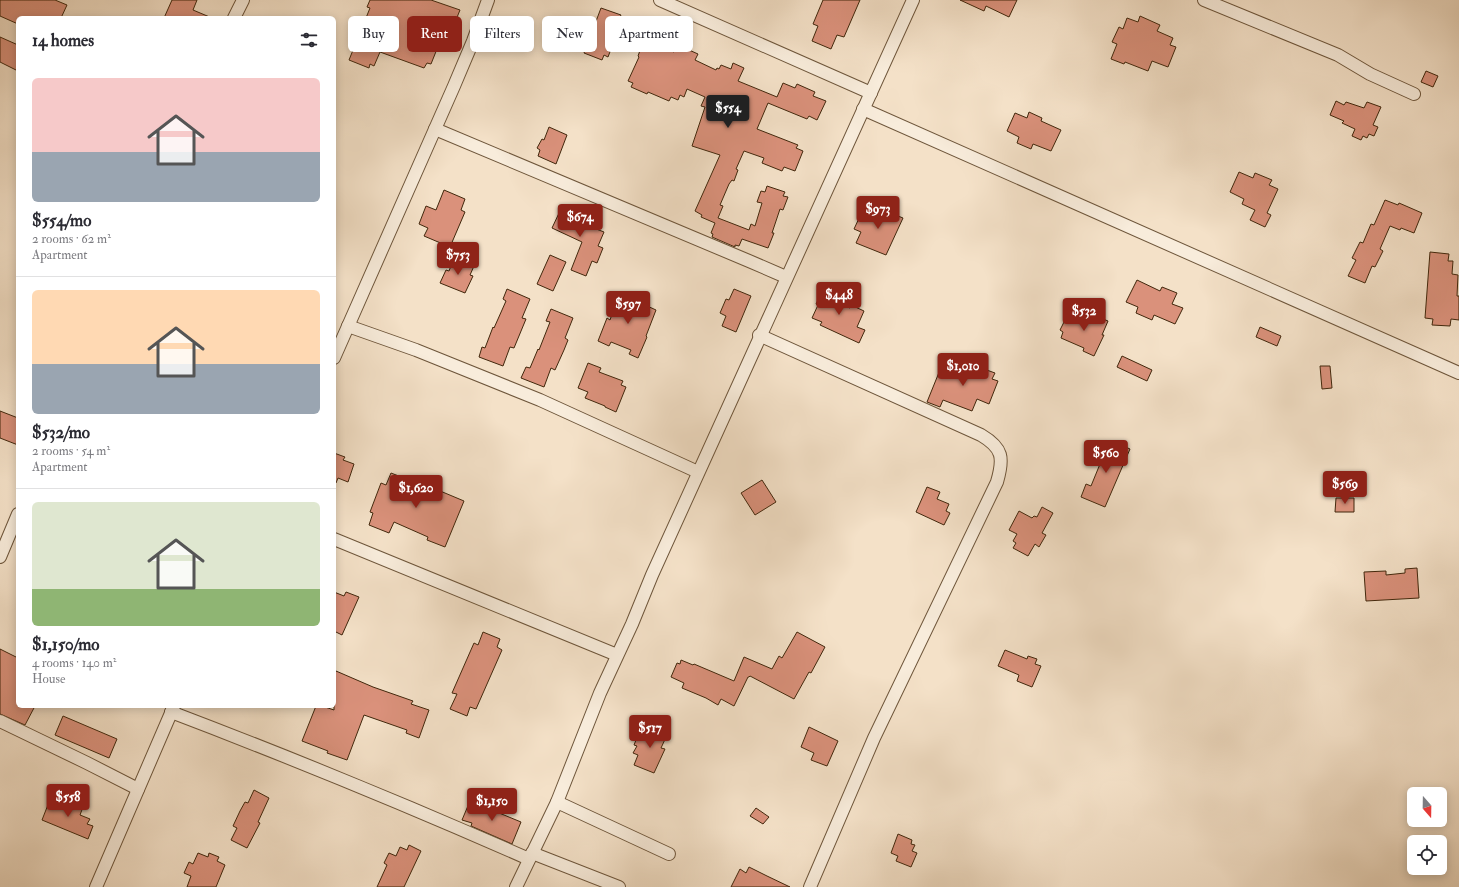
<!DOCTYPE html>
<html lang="en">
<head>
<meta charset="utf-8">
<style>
	:root { --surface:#fff; --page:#f7f7f7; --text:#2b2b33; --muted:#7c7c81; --line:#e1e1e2; --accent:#8f2418 }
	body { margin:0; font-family:"IM FELL Double Pica",serif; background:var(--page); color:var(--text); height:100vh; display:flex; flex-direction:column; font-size:15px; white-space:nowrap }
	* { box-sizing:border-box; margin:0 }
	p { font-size:13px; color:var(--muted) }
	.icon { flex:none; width:22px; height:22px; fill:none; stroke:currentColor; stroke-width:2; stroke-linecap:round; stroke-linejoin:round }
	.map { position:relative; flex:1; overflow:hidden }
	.side { position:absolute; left:16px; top:16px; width:320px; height:692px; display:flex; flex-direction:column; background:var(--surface); border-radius:6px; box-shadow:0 2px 10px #0003 }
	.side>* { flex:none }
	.top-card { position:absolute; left:348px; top:16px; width:380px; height:36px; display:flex; gap:8px }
	.needle { width:26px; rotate:160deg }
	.fabs { position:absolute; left:1407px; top:787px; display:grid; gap:8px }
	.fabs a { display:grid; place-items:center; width:40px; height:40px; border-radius:6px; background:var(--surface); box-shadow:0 2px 10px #0003; font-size:20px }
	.price { position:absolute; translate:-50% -34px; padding:0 9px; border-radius:4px; background:var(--accent); color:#fff; font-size:13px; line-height:26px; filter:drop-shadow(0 1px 2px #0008) }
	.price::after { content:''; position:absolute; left:50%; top:24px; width:12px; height:9px; margin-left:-6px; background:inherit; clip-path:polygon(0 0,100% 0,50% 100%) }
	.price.current { background:#222; color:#fff }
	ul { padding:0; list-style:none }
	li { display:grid; align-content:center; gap:8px; height:212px; padding:0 16px }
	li+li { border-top:1px solid var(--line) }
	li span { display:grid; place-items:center; height:124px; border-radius:6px; color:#555 }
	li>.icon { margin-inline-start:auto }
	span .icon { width:72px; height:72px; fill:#fffc; stroke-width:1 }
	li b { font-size:17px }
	h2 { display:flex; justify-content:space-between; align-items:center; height:48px; padding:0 16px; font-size:17px }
	.tag { padding:0 14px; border-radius:6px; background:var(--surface); box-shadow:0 2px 10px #0003; font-size:14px; line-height:36px }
	.tag.current { background:var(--accent); color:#fff }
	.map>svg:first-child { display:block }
	.building { fill:#da917b; stroke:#41270c }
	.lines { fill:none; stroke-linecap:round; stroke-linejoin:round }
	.minor-casing { stroke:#6e563b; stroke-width:14 }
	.minor { stroke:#f8ecdb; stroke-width:12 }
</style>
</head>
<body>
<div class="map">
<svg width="1459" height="887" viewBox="0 0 1459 887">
	<rect width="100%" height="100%" fill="#f4e1c8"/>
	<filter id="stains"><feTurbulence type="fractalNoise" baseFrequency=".005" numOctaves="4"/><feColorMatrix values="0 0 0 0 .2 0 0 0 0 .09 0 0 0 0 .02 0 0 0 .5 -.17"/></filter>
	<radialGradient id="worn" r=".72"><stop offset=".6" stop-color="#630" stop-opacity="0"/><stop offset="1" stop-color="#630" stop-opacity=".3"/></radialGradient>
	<g class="building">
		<polygon points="0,0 55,0 67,5 61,18 18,18 18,24 0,16"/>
		<polygon points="172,0 197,0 193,10 212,18 164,18"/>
		<polygon points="370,0 431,0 460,10 449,37 443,34 431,64 427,63 424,68 380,52 374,66 370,64 369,68 349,60 370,8 367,7"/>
		<polygon points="823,0 860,0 844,37 837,35 831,49 812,41 818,26 813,24"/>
		<polygon points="960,0 1017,0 1009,17 986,6 984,11"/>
		<polygon points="601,8 621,15 618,21 621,23 608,57 604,55 602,60 584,53"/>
		<polygon points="1140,16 1160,25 1157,31 1173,38 1170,45 1176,47 1168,67 1152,61 1148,71 1125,62 1124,64 1111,59 1117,44 1112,42 1119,27 1123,29 1127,18 1138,22"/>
		<polygon points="0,37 18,45 18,71 0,62"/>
		<polygon points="680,40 692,45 689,50 698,54 695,60 716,70 717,68 719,69 721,65 731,69 733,63 744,68 738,81 777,97 783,83 795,88 797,84 815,92 813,96 826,101 817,120 809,116 807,119 768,103 757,129 798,145 796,148 803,151 795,171 784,167 782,171 762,163 764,158 744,151 736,169 738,170 734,181 732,180 729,184 720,205 723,206 718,218 749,230 751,224 755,226 762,203 757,202 761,191 765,192 767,186 785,192 783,196 788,197 783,210 780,209 772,233 774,233 768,248 742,239 739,246 735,245 735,247 712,237 713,234 711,233 715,223 701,217 702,215 695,211 720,155 692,146 705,107 701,106 705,97 687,89 684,97 680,95 678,100 671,97 669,101 648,92 647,94 631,87 633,83 628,81 639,57 638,56 642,45 645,46 647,41 674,52"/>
		<polygon points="1426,71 1438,76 1433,87 1421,82"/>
		<polygon points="1336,101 1344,105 1346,102 1364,108 1367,102 1381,107 1373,125 1378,127 1374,136 1369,134 1367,138 1363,136 1361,140 1352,136 1355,129 1342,123 1344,121 1330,115"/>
		<polygon points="1029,112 1042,118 1041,121 1061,130 1051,151 1033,144 1031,149 1017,143 1019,137 1007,131 1015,113 1027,118"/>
		<polygon points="549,127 567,135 556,164 538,156 540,150 537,148 542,139 544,140"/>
		<polygon points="1239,172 1253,178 1255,173 1272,180 1269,185 1278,189 1267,213 1271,215 1265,227 1250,220 1255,210 1242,204 1244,199 1230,192"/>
		<polygon points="444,190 465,199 461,210 465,212 450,247 424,236 428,228 419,224 426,206 436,210"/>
		<polygon points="1385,200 1398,205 1399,203 1422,213 1414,233 1401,228 1400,230 1390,226 1380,249 1383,251 1375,267 1372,266 1365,283 1348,276 1356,260 1352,258 1360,242 1363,243 1371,224 1374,225"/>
		<polygon points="566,206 571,209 572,206 584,212 583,215 585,216 581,223 604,232 598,246 603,248 597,263 592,261 586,276 571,270 582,242 552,228 560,211 563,212"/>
		<polygon points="873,206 903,218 886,255 856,243 861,232 854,229 861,214 868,217"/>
		<polygon points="1430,252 1449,254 1448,261 1453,261 1452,274 1458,275 1457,296 1459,296 1459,320 1451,319 1450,326 1432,325 1433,319 1425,318"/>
		<polygon points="550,255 566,262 553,291 537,284"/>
		<polygon points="454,258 474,266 470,275 473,276 465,293 440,283 446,270 449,271"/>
		<polygon points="1137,280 1160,291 1162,287 1177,293 1172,304 1183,308 1175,324 1154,315 1152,320 1136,313 1138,307 1126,302"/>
		<polygon points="825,286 836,291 832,300 850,308 851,305 864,311 857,327 865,330 859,343 820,325 822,322 812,318 818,305 816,304"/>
		<polygon points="507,289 530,299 522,318 526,319 514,348 510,347 503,366 479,357 482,347 485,348 493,327 494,328 506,301 503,299"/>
		<polygon points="734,289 751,296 736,332 722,326 726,316 720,313 726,299 729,300"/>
		<polygon points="619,294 630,298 631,296 646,301 645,305 656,310 646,336 647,337 638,358 629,354 631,350 611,342 609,346 598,341 607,318 610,320"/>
		<polygon points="551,309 573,318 565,338 568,340 564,350 555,370 551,368 544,387 521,378 526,367 530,368 538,349 539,350 550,322 546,321"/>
		<polygon points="1073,310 1091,318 1093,315 1108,321 1102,335 1104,335 1094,356 1083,351 1084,348 1061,338 1063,332 1060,330 1065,320 1068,322"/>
		<polygon points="1260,327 1281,336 1277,346 1256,337"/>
		<polygon points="1122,356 1152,370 1147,381 1117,367"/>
		<polygon points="976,360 986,364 984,369 995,373 992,379 998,381 989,404 977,399 972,411 943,400 940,407 927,402 942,365 970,376"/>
		<polygon points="588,363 601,368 599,372 623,381 621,385 626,387 616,412 605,407 605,406 585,398 588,392 578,388"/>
		<polygon points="1320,366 1330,366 1332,388 1322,389"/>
		<polygon points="0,411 18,418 18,445 0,438"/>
		<polygon points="1112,441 1130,449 1105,507 1081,497 1086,484 1091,486 1100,464 1095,462 1099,450 1107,453"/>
		<polygon points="334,453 345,457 343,460 354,464 348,482 338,478 336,483 334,483"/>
		<polygon points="391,473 414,482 417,476 435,484 433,488 464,501 445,547 427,540 428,537 394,522 389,533 369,525 373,513 370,512 381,483 386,485"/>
		<polygon points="762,480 776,502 755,515 741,493"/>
		<polygon points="927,487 940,492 937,499 949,504 946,511 950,513 944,525 916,512"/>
		<polygon points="1336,498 1354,498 1354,512 1335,512"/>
		<polygon points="1042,507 1053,513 1042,533 1046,535 1039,547 1035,544 1028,556 1013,548 1016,543 1013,541 1017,534 1009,530 1019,511 1032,518 1034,516 1037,517"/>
		<polygon points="1417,568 1419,598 1366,601 1364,572 1386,571 1386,575 1405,573 1405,569"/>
		<polygon points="334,592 344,596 346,592 359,597 342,635 334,631"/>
		<polygon points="483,632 500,639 497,647 502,650 476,709 470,707 467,716 450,709 457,694 452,693 474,643 478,645"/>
		<polygon points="797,632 825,647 811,673 809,672 794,699 750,676 749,677 748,677 734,706 721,699 718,705 706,698 682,688 684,683 671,677 677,663 680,664 681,660 693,665 694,664 734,681 744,657 772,669 779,656 782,658"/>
		<polygon points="0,649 18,658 18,706 35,706 25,725 0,714"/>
		<polygon points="1005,650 1027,659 1028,656 1037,659 1035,664 1041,666 1032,687 1017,681 1019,675 998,666"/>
		<polygon points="336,671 373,687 413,701 411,704 429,710 419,738 406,733 407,730 364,715 347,760 327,753 328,751 302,741 316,706 322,706 334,710 334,677"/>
		<polygon points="63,716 117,739 109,758 55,735"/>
		<polygon points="654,726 665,730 663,734 667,735 661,748 665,749 654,773 634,765 638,755 633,753 637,746 634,745 640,730 646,733 649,727 653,729"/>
		<polygon points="809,727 838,741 827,766 811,760 814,753 801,747"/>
		<polygon points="254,790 269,798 258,822 260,823 247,848 231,840 237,828 233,826 240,811 245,802 248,803"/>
		<polygon points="51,797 72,806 73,803 83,807 80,815 90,819 87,824 93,826 88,839 42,820"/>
		<polygon points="470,801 521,822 512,844 471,826 472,823 462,820"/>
		<polygon points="756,808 769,817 763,824 750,816"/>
		<polygon points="898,834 912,840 911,844 915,845 912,851 917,853 911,867 896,861 898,856 891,853"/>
		<polygon points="409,845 421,851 404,887 377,887 387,865 384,863 389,853 396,856 400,847 407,850"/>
		<polygon points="198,853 208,857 209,853 219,857 217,861 225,865 216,887 187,887 191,876 184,873 189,862 193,864"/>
		<polygon points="749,867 767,876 790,887 731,887 740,869 746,873"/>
	</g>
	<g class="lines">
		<defs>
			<g id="minor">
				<polyline points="660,0 871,93"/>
				<polyline points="1204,0 1338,55 1370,74 1414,94"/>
				<polyline points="234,18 243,0"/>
				<polyline points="863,109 1459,373"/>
				<polyline points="435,129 749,261 786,277"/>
				<polyline points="348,326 416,350 540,400 698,472"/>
				<path d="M759 335 981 435C1003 448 1004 458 997 482L874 738 810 887"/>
				<polyline points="334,358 454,86 473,41 488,0"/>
				<polyline points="334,539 617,655"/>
				<polyline points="0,557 18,514"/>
				<path d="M171 712C292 758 411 807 529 859"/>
				<polyline points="0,721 87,763 138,789"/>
				<polyline points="557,802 669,854"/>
				<polyline points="532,853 619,887"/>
				<polyline points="96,887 174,706"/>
				<polyline points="516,887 557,802 600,693 632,624 652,575 913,0"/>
			</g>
		</defs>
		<use href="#minor" class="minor-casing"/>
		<use href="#minor" class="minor"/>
	</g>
	<rect width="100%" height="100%" filter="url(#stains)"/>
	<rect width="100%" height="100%" fill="url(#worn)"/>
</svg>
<div class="fabs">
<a><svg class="needle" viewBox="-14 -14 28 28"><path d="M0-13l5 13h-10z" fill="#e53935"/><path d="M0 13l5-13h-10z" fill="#7c7c81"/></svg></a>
<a><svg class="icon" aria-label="locate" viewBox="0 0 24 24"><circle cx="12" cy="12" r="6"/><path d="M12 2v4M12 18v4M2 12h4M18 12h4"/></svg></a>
</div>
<b class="price current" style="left:728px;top:129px">$554</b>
<b class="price" style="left:878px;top:230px">$973</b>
<b class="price" style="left:580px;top:238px">$674</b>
<b class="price" style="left:458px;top:276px">$753</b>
<b class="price" style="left:839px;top:316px">$448</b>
<b class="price" style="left:628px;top:325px">$597</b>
<b class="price" style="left:1084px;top:332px">$532</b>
<b class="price" style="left:963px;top:387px">$1,010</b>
<b class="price" style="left:1106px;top:474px">$560</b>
<b class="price" style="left:1345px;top:505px">$569</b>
<b class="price" style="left:416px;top:509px">$1,620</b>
<b class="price" style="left:650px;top:749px">$517</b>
<b class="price" style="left:68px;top:818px">$558</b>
<b class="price" style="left:492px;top:822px">$1,150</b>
<div class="top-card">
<a class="tag">Buy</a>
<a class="tag current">Rent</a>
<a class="tag">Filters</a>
<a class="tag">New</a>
<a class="tag">Apartment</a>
</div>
<section class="side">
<h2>14 homes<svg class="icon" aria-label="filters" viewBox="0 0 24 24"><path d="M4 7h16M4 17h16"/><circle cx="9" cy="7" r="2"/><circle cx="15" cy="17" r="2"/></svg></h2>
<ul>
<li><span style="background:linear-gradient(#f6c9c9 60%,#9aa5b1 0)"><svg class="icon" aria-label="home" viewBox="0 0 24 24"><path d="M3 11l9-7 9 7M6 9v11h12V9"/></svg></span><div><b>$554/mo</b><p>2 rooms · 62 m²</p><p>Apartment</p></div></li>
<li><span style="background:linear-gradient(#ffd9b3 60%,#9aa5b1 0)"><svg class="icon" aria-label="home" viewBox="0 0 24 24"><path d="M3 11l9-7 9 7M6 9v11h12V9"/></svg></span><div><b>$532/mo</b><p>2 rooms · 54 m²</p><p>Apartment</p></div></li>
<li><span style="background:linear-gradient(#dfe7d0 70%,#8fb573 0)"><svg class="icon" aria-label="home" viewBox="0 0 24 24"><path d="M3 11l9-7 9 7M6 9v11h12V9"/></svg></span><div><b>$1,150/mo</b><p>4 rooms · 140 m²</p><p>House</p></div></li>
</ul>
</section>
</div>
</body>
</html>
